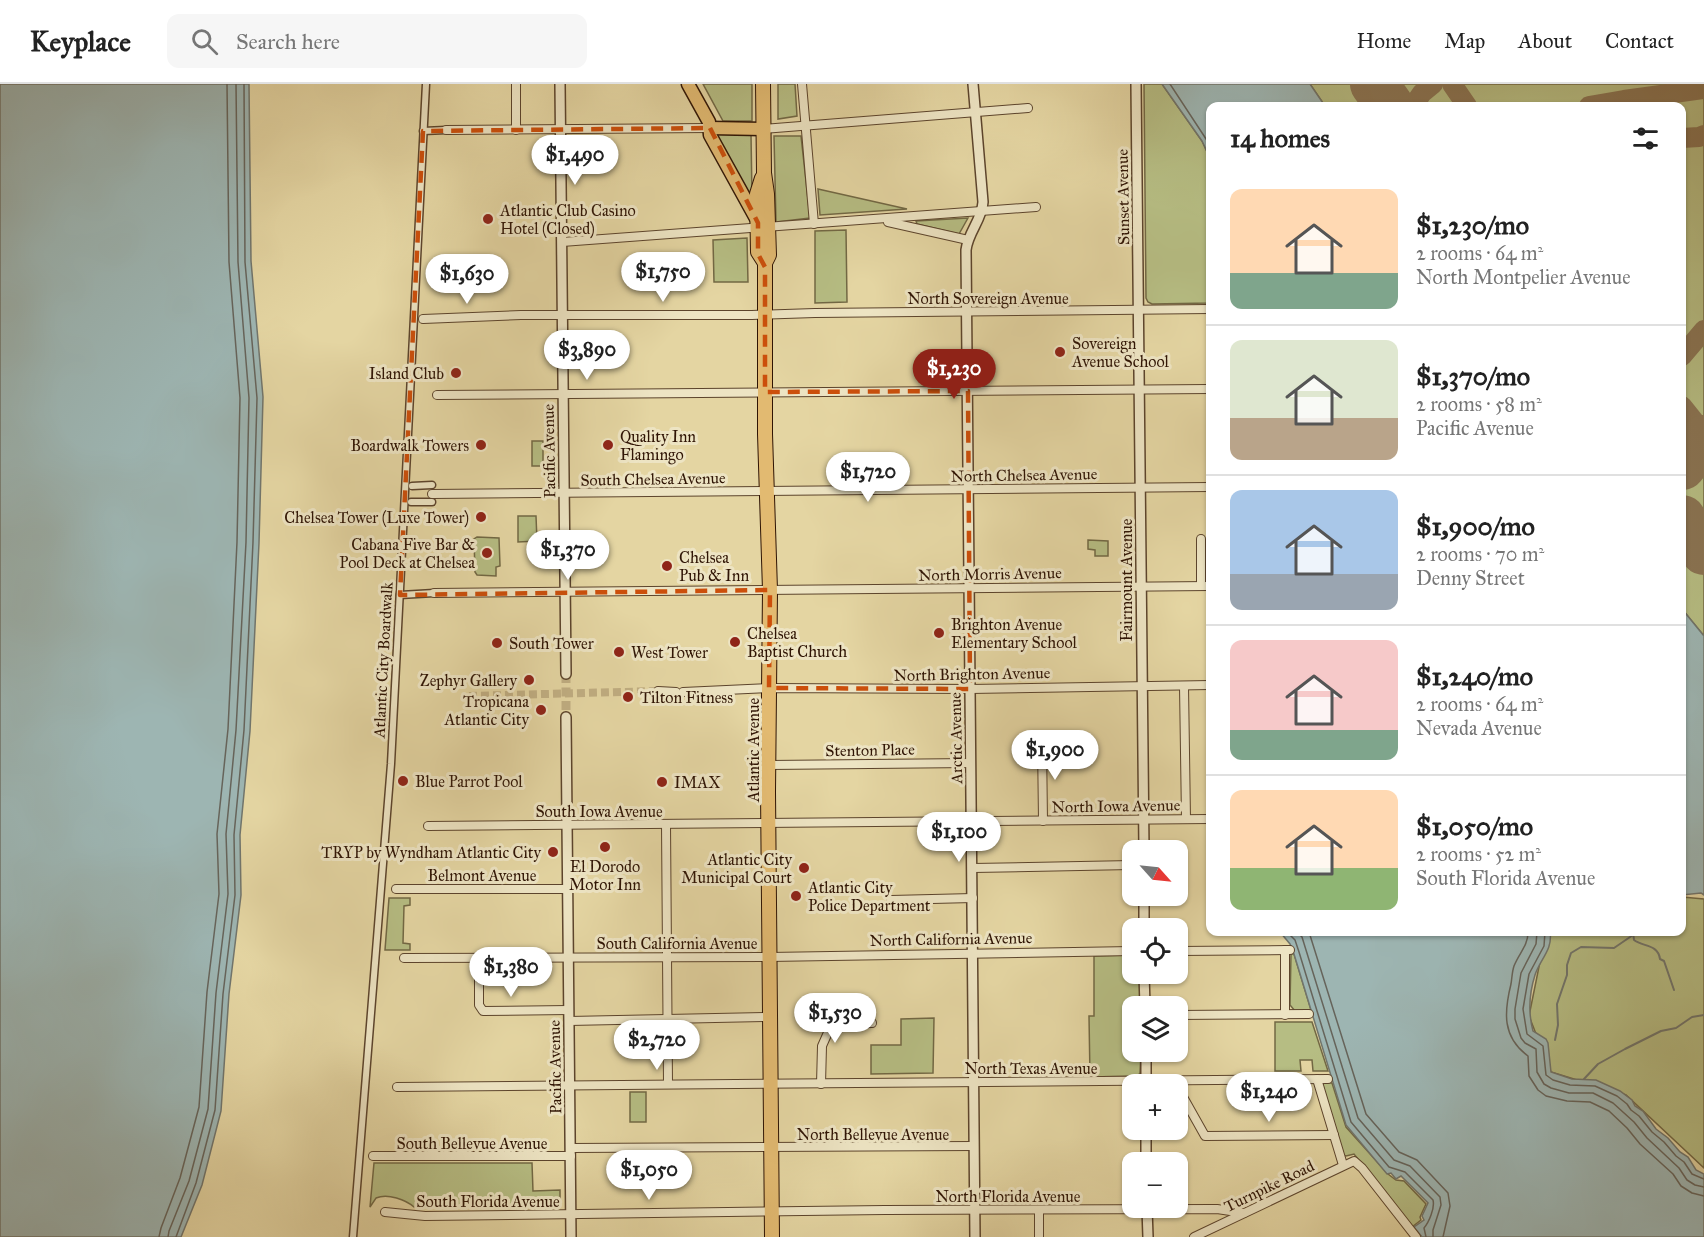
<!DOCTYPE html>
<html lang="en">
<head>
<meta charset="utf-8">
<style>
	:root { --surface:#fff; --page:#f6f6f6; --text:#222; --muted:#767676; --line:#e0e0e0; --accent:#8f2418 }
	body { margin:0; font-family:"IM FELL Great Primer",serif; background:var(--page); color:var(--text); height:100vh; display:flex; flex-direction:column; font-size:22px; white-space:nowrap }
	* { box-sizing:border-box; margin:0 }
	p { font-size:20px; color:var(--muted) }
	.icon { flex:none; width:33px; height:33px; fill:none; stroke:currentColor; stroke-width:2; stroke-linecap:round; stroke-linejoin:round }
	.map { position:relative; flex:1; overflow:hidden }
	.drawer { position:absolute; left:1206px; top:18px; width:480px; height:834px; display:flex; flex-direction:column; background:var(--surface); border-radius:12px; box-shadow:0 2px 4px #0004 }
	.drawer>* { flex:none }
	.needle { width:39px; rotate:117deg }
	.tools { position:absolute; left:1122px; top:756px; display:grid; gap:12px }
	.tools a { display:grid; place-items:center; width:66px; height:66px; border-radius:12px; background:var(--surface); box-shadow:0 2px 4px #0004; font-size:30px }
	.price { position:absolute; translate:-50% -51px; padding:0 14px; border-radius:21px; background:#fff; color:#222; font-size:20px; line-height:39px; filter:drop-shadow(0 2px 3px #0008) }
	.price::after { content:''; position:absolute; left:50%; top:36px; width:18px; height:14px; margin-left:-9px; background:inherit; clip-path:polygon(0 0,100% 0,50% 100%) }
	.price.selected { background:var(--accent); color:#fff }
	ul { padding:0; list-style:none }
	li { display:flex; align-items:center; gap:18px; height:150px; padding:0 24px }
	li+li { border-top:2px solid var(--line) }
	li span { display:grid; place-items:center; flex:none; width:168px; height:120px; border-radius:12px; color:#555 }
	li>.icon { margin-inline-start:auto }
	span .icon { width:72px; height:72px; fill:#fffc; stroke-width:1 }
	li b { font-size:26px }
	h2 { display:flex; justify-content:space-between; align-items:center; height:72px; padding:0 24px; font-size:26px }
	header { display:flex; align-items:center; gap:36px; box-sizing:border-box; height:84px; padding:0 30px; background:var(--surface); border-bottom:2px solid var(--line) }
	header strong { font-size:28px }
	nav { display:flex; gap:33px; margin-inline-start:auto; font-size:21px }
	.search { width:420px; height:54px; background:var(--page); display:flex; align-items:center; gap:15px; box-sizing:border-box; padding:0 21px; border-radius:12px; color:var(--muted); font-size:22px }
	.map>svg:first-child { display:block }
	.green { fill:#b6bd83; stroke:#726844; stroke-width:1.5 }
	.water { fill:#9db5b2; stroke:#71756c; stroke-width:1.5 }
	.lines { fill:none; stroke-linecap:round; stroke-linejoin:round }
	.shore { stroke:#66645b; stroke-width:1.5 }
	.stream { stroke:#71756c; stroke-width:2 }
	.taxiway { stroke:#8a7453; stroke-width:20 }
	.runway { stroke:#8a7453; stroke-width:48 }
	.minor-tunnel { stroke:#c0ae82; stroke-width:8; stroke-dasharray:8 4; stroke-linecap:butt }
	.tertiary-tunnel { stroke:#c0ae82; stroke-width:9; stroke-dasharray:9 4.5; stroke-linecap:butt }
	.pedestrian-casing { stroke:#5c442c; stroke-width:9 }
	.minor-casing { stroke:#5c442c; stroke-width:10 }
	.tertiary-casing { stroke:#5c442c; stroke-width:12 }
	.primary-casing { stroke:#2f1404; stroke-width:15 }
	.trunk-casing { stroke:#2f1404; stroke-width:16 }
	.pedestrian { stroke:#ede4c3; stroke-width:6 }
	.minor { stroke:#ede4c3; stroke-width:8 }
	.tertiary { stroke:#ede4c3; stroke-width:9 }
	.primary { stroke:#e2ba71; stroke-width:12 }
	.trunk { stroke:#e2ba71; stroke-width:14 }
	.marked { fill:none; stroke:#cc4f0b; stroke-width:4.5; stroke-dasharray:12 8; stroke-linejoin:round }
	.poi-dot { fill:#8f2418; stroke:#ede4c3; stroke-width:2 }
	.labels { text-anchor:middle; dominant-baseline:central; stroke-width:6; stroke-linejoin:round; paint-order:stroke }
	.street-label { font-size:16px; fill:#2f1404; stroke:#ede4c3 }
	.poi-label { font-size:16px; fill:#2f1404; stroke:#ede4c3; text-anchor:start }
</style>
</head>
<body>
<header>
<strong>Keyplace</strong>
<div class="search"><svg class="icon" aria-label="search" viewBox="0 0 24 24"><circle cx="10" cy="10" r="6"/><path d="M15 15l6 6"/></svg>Search here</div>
<nav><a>Home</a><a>Map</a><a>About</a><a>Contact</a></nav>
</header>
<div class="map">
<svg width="1704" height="1153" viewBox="0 0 1704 1153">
	<rect width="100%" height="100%" fill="#e4d5a2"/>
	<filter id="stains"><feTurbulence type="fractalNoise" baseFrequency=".00333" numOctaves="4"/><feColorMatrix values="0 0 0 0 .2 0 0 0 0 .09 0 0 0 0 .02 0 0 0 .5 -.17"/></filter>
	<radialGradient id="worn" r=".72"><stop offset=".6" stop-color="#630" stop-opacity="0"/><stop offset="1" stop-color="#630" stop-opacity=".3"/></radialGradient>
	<g class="green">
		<polygon points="703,0 752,0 752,37 723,37"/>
		<polygon points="778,0 795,0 797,32 778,35"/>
		<polygon points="1144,0 1162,0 1202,57 1210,74 1210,219 1152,220 1148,218 1146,214"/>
		<polygon points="1310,0 1704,0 1704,552 1682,525 1682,22 1325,22"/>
		<polygon points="716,50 751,50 752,113 750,112"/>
		<polygon points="774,52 801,52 810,134 776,138"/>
		<polygon points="818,105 907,125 820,131"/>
		<polygon points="968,134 959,150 917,140 916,137"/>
		<polygon points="846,146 847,218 815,219 815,147"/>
		<polygon points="747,154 748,198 714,198 713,156"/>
		<rect x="532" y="357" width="11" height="25"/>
		<polygon points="518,432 536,432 537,457 518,458"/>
		<polygon points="477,453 499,454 500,482 496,483 496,492 477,491 475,488 474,455"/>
		<polygon points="1088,456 1108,457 1108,472 1095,472 1095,466 1088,465"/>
		<polygon points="1682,813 1704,815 1704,1084 1626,1011 1551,988 1529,932 1546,848 1682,848"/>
		<polygon points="389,814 410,814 410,821 404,822 403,859 410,860 410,866 385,866"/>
		<polygon points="1291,870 1294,870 1311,926 1295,927 1290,921"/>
		<polygon points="1132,871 1132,890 1140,890 1140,922 1132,922 1132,968 1141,968 1140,989 1138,992 1090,993 1089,932 1094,932 1094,872"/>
		<polygon points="934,934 933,989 871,990 871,961 901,961 901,935"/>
		<polygon points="1275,938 1312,938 1328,987 1313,987 1312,976 1300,976 1301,987 1275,987"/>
		<polygon points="1322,999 1332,999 1346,1043 1388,1090 1396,1096 1404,1097 1426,1120 1420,1133 1421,1136 1412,1143 1354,1070 1346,1072 1343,1071"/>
		<rect x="630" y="1008" width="16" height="30"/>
		<path d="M374 1079H532L533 1107 560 1106V1117L556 1122 414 1123C406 1116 388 1109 376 1114L370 1123Z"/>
	</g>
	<g class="water">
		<polygon points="0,0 249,0 251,177 263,313 259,459 250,647 240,751 241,811 229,910 221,1027 202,1101 181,1153 0,1153"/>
		<polygon points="1162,0 1310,0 1325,22 1210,22 1210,74 1202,57"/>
		<polygon points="1682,525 1704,552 1704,811 1701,809 1682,811"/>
		<path d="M1280 848H1550C1553 866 1540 875 1535 891 1529 910 1528 928 1533 947L1546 955 1548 959 1551 988 1572 995 1596 996 1620 1007 1632 1016 1635 1022 1643 1027 1656 1045 1668 1054 1680 1068 1688 1073 1696 1086 1704 1090V1153H1422L1414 1143 1424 1136 1422 1132 1428 1119 1401 1092 1396 1095 1391 1089 1387 1090 1346 1041 1294 870 1290 860Z"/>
	</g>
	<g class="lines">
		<g class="shore">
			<polyline points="1170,0 1210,61"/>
			<path d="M1287 848 1295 856 1299 868 1351 1038 1389 1083 1405 1088 1433 1116C1435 1124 1429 1138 1424 1144L1426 1153"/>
			<polyline points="1297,848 1302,853 1306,866 1358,1034 1394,1076 1410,1082 1440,1113 1441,1121 1433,1146 1433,1153"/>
			<polyline points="1309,848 1366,1030 1399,1068 1417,1076 1448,1109 1450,1122 1443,1153"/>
			<path d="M1528 848C1528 862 1519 869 1514 882 1512 888 1512 894 1511 900 1504 928 1502 953 1528 972L1529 992 1538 1006 1546 1012 1567 1017 1590 1018 1609 1027 1627 1044 1640 1060 1673 1090 1681 1102 1692 1109 1704 1112"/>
			<polyline points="1537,848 1536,860 1521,889 1515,925 1515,935 1521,954 1525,959 1536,965 1537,988 1544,1000 1551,1004 1569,1009 1593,1009 1613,1019 1634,1038 1647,1054 1679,1084 1687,1096 1695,1101 1704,1103"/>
			<polyline points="1545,848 1544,862 1529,890 1523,925 1527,950 1543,962 1546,991 1553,996 1570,1001 1595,1002 1617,1012 1627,1020 1631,1026 1639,1032 1652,1048 1664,1058 1676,1072 1684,1078 1692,1090 1704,1095"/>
			<polyline points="159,1153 161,1144 180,1094 199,1023 207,908 219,810 217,750 228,645 237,458 240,314 229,178 227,0"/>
			<polyline points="168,1153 169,1147 189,1097 208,1025 216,909 228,810 226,750 236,646 246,458 249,314 238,178 236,0"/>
			<polyline points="176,1153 196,1099 215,1026 223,910 235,811 234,751 244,646 253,458 257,314 245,178 244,0"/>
		</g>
		<g class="stream">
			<path d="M1633 848 1634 856C1643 863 1658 860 1660 875L1664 877 1674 906"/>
			<polyline points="1555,956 1558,941 1557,920 1567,891 1567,881 1571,869 1581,863 1614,864 1633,851"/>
			<polyline points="1584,995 1598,980 1625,965 1661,947 1676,944 1692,933 1704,931"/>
		</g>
		<g class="taxiway">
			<polyline points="1452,0 1467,22"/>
			<polyline points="1413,22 1422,9 1433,0"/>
			<polyline points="1589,22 1624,16 1704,5"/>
			<polyline points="1682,54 1699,53 1704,51"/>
			<polyline points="1682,272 1704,246"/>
			<polyline points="1682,322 1702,347 1704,359"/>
		</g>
		<g class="runway">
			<polyline points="1374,0 1390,22"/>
			<polyline points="1682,382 1704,355"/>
			<polyline points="1682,435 1704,467"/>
		</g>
		<polyline class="minor-tunnel" points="469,612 658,607"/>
		<polyline class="tertiary-tunnel" points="566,590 566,633"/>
		<defs>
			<g id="pedestrian">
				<polyline points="423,47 446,46"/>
				<polyline points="412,402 432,401"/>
				<polyline points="411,418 432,418"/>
				<polyline points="400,511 434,509"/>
				<polyline points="353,1153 391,680 426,0"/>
			</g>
			<g id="minor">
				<polyline points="516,0 516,46"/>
				<polyline points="802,0 814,140"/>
				<polyline points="763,45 1028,24"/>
				<polyline points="446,46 710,44"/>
				<polyline points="888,138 968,156"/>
				<polyline points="562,158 1036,123"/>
				<polyline points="423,235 521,231 752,231 815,229 1210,225"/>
				<polyline points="437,311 1210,305"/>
				<polyline points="432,410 1210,403"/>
				<polyline points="1201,455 1201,502"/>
				<polyline points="434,509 1210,502"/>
				<polyline points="1184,602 1186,735"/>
				<polyline points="658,607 676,608"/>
				<polyline points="683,608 769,604 970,605 1210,601"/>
				<polyline points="1042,658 1043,737"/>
				<polyline points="769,681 971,679"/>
				<polyline points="666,740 668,1000"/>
				<polyline points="428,742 1210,735"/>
				<polyline points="973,784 1132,781"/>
				<polyline points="396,805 568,805"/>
				<polyline points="891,816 973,814"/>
				<polyline points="1285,866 1285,931"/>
				<polyline points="1178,867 1290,866"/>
				<polyline points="404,874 769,873 1132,867"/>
				<polyline points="479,875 479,921 483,927 569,926"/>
				<polyline points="1178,931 1309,930"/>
				<polyline points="569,937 770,933"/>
				<polyline points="1317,995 1343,1081"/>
				<polyline points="821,1000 822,962 830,944 840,940 872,939"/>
				<polyline points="397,1003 1328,995"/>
				<polyline points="1178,1004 1205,1052 1334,1051"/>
				<polyline points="571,1064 974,1062"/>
				<polyline points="373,1072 571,1072"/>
				<polyline points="385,1128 425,1132 885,1126 1217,1125 1244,1129"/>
				<polyline points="1039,1153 1039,1126"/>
				<polyline points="1194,1153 1354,1077 1362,1084 1416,1153"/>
			</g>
			<g id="tertiary">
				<polyline points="560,0 566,590"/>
				<path d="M973 0 983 118C982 136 968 148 966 166L975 1153"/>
				<polyline points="1136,0 1144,766"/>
				<polyline points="566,633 571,1153"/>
				<polyline points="1144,812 1144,844"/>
				<polyline points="1144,890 1145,922"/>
				<polyline points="1146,1000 1146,968"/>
				<polyline points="1146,1046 1146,1078"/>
				<polyline points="1147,1124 1148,1153"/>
			</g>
			<g id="primary">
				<polyline points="688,0 709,38 710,51 758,138"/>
				<polyline points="710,44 763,45"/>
			</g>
			<g id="trunk">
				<polyline points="763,0 764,89 767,110 769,171 765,179 765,350 770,506 768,708 772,1153"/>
				<polyline points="762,94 757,110 758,168 765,179"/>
			</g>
		</defs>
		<use href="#pedestrian" class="pedestrian-casing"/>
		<use href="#minor" class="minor-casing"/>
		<use href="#tertiary" class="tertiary-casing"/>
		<use href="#primary" class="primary-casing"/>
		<use href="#trunk" class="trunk-casing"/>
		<use href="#pedestrian" class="pedestrian"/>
		<use href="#minor" class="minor"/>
		<use href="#tertiary" class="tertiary"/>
		<use href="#primary" class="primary"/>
		<use href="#trunk" class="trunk"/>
	</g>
	<path class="marked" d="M710 44 758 139V170L765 183V308L968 307 970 605 769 604 770 506 400 511 423 47Z"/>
	<g class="poi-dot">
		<circle cx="488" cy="135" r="6"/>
		<circle cx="1060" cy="268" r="6"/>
		<circle cx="456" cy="289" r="6"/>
		<circle cx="481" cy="361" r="6"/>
		<circle cx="608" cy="361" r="6"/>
		<circle cx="481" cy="433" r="6"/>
		<circle cx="487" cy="469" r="6"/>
		<circle cx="667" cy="482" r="6"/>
		<circle cx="939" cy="549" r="6"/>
		<circle cx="735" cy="558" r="6"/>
		<circle cx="497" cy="559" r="6"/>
		<circle cx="619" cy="568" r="6"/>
		<circle cx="529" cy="596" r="6"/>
		<circle cx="628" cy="613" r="6"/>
		<circle cx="541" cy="626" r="6"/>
		<circle cx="403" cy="697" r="6"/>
		<circle cx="662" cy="698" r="6"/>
		<circle cx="605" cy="763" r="6"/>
		<circle cx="553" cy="768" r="6"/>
		<circle cx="804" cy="784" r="6"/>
		<circle cx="796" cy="812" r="6"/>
	</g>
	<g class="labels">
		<g class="street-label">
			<text transform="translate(1123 113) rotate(-91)">Sunset Avenue</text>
			<text x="988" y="214">North Sovereign Avenue</text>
			<text transform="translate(549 367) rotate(-91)">Pacific Avenue</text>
			<text transform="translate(1024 391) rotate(-1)">North Chelsea Avenue</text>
			<text transform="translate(653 395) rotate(-1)">South Chelsea Avenue</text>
			<text transform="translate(990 490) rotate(-1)">North Morris Avenue</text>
			<text transform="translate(1126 496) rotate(-90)">Fairmount Avenue</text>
			<text transform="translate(383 576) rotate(-87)">Atlantic City Boardwalk</text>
			<text transform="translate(972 590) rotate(-1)">North Brighton Avenue</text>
			<text transform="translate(956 654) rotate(-91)">Arctic Avenue</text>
			<text transform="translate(753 666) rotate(-90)">Atlantic Avenue</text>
			<text transform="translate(870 666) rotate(-1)">Stenton Place</text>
			<text transform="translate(1116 722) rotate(-1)">North Iowa Avenue</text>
			<text x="599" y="727">South Iowa Avenue</text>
			<text x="482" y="791">Belmont Avenue</text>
			<text transform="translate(951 855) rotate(-1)">North California Avenue</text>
			<text x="677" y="859">South California Avenue</text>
			<text transform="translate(555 983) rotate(-91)">Pacific Avenue</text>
			<text x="1031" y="984">North Texas Avenue</text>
			<text x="873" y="1050">North Bellevue Avenue</text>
			<text x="472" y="1059">South Bellevue Avenue</text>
			<text transform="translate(1269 1102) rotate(-26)">Turnpike Road</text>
			<text x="1008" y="1112">North Florida Avenue</text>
			<text x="488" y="1117">South Florida Avenue</text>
		</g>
		<g class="poi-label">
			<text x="500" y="126">Atlantic Club Casino<tspan x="500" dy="18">Hotel (Closed)</tspan></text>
			<text x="1072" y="259">Sovereign<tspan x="1072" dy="18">Avenue School</tspan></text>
			<text x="444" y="289" text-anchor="end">Island Club</text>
			<text x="620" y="352">Quality Inn<tspan x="620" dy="18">Flamingo</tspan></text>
			<text x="469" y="361" text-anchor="end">Boardwalk Towers</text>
			<text x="469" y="433" text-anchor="end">Chelsea Tower (Luxe Tower)</text>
			<text x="475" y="460" text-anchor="end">Cabana Five Bar &amp;<tspan x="475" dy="18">Pool Deck at Chelsea</tspan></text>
			<text x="679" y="473">Chelsea<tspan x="679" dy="18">Pub &amp; Inn</tspan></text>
			<text x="951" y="540">Brighton Avenue<tspan x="951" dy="18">Elementary School</tspan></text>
			<text x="747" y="549">Chelsea<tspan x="747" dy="18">Baptist Church</tspan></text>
			<text x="509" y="559">South Tower</text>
			<text x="631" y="568">West Tower</text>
			<text x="517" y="596" text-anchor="end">Zephyr Gallery</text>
			<text x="640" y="613">Tilton Fitness</text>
			<text x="529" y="617" text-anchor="end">Tropicana<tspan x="529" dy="18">Atlantic City</tspan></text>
			<text x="415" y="697">Blue Parrot Pool</text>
			<text x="674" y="698">IMAX</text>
			<text x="541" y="768" text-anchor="end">TRYP by Wyndham Atlantic City</text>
			<text x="792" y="775" text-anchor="end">Atlantic City<tspan x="792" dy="18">Municipal Court</tspan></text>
			<text x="605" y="782" text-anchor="middle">El Dorodo<tspan x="605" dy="18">Motor Inn</tspan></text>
			<text x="808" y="803">Atlantic City<tspan x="808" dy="18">Police Department</tspan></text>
		</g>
	</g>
	<rect width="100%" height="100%" filter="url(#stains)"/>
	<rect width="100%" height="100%" fill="url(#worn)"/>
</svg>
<div class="tools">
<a><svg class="needle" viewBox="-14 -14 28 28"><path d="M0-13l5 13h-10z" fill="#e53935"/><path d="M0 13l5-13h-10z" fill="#767676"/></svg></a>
<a><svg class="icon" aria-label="locate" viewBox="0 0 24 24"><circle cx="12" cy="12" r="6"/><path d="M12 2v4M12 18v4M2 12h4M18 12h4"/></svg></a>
<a><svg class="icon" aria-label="layers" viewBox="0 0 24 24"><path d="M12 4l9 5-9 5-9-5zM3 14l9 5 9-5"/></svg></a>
<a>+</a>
<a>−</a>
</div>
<b class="price" style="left:575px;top:102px">$1,490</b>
<b class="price" style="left:663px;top:219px">$1,750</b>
<b class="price" style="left:467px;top:221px">$1,630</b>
<b class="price" style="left:587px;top:297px">$3,890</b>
<b class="price selected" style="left:954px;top:316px">$1,230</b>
<b class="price" style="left:868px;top:419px">$1,720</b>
<b class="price" style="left:568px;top:497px">$1,370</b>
<b class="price" style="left:1055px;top:697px">$1,900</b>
<b class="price" style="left:959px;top:779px">$1,100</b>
<b class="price" style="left:511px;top:914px">$1,380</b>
<b class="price" style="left:835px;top:960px">$1,530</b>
<b class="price" style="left:657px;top:987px">$2,720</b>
<b class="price" style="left:1269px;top:1039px">$1,240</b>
<b class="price" style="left:649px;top:1117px">$1,050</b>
<section class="drawer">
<h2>14 homes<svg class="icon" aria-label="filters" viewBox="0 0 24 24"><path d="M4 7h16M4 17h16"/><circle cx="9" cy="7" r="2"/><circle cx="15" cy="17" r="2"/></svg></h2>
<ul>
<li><span style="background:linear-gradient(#ffd9b3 70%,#7fa58c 0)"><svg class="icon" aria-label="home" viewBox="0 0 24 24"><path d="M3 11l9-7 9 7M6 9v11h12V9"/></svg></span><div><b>$1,230/mo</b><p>2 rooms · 64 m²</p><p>North Montpelier Avenue</p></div></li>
<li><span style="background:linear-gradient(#dfe7d0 65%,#b9a48a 0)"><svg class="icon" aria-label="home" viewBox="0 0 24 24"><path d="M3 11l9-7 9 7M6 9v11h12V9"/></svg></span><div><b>$1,370/mo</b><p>2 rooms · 58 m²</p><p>Pacific Avenue</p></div></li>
<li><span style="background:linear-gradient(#a9c7e8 70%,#9aa5b1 0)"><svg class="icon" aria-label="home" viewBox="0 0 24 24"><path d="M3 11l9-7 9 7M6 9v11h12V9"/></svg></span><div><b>$1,900/mo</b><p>2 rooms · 70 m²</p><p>Denny Street</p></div></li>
<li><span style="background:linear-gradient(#f6c9c9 75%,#7fa58c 0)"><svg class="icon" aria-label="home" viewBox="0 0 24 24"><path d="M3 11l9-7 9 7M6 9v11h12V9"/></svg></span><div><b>$1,240/mo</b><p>2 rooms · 64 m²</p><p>Nevada Avenue</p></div></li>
<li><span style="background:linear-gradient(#ffd9b3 65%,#8fb573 0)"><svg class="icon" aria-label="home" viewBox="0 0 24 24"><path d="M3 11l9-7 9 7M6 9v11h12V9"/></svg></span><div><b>$1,050/mo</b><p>2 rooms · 52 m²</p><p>South Florida Avenue</p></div></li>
</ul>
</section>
</div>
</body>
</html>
